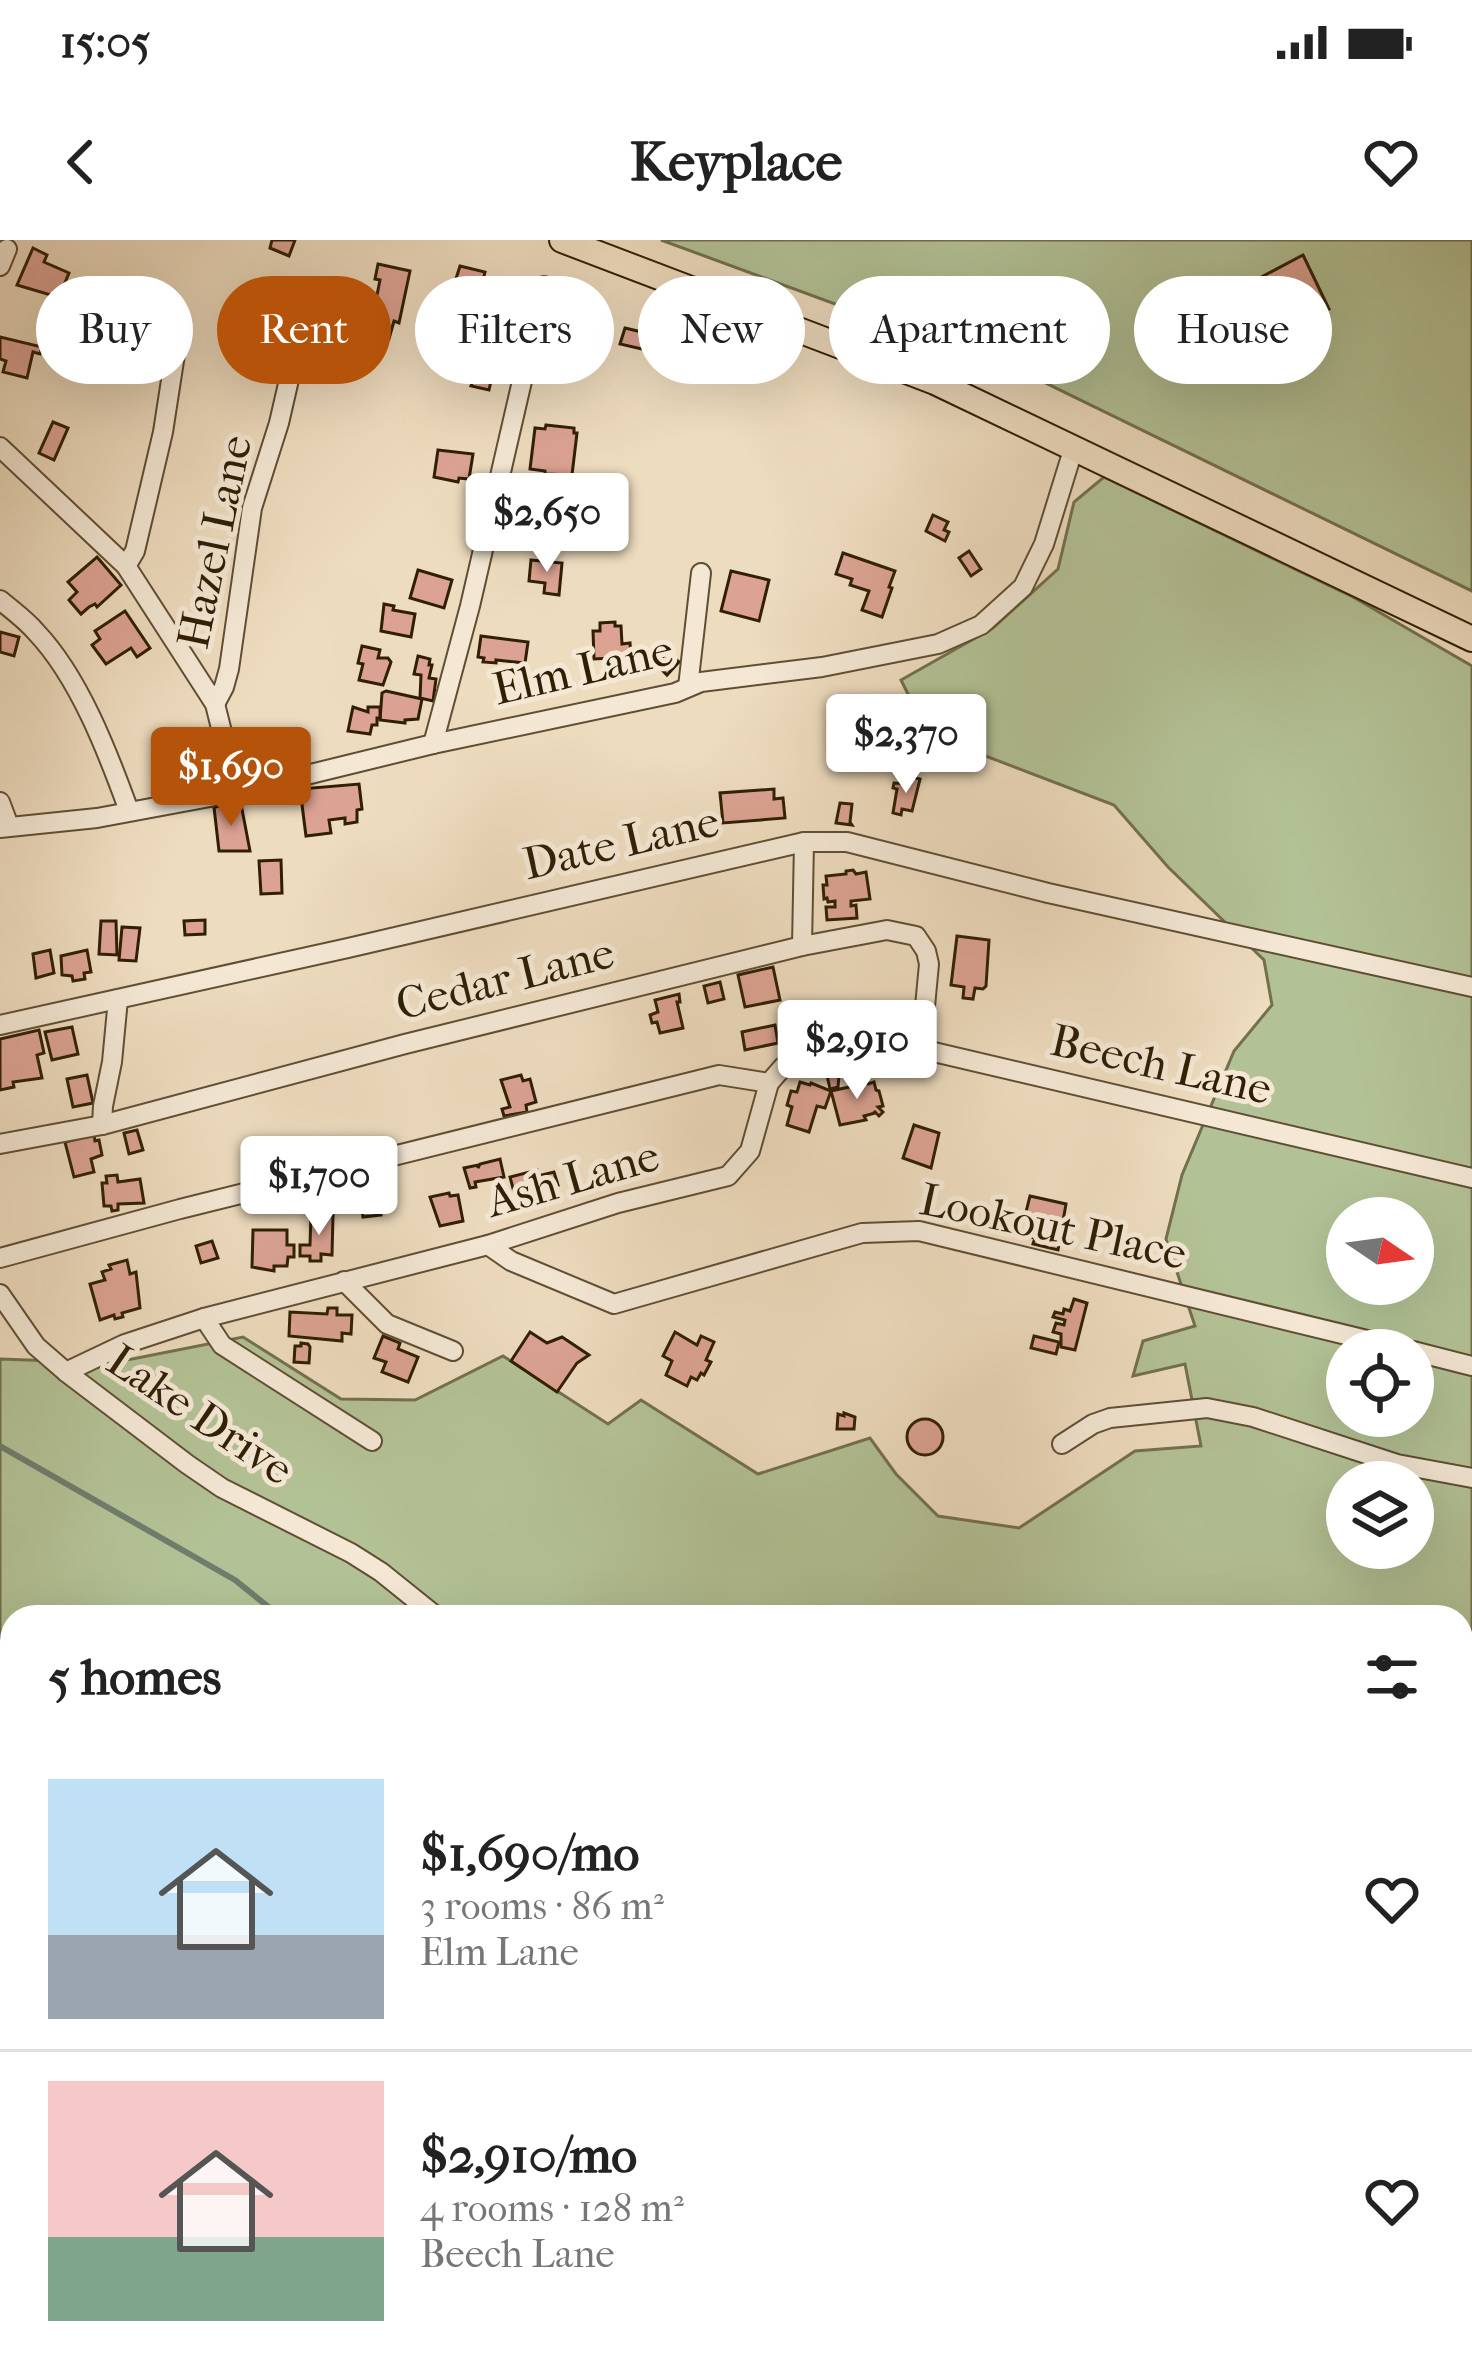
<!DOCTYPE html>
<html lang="en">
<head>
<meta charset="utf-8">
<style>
	:root { --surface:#fff; --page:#f6f6f6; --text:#222; --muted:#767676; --line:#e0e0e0; --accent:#b45309 }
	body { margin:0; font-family:"IM FELL French Canon",serif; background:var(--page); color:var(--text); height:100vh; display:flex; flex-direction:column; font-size:45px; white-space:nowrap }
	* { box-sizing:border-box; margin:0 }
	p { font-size:39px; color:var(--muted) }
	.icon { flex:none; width:66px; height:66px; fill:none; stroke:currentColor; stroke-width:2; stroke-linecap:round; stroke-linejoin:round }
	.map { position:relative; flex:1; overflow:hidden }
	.sheet { position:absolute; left:0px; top:1365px; width:1473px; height:771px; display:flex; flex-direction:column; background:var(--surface); border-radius:36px 36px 0 0; box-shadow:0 12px 48px #0002 }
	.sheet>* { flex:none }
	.guide { position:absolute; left:36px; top:36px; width:1401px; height:108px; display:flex; gap:24px }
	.needle { width:78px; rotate:103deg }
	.fabs { position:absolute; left:1326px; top:957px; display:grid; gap:24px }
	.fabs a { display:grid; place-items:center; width:108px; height:108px; border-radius:50%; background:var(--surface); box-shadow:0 12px 48px #0002; font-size:60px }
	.price { position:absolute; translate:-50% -102px; padding:0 27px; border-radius:12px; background:#fff; color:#222; font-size:39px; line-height:78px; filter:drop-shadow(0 3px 6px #0008) }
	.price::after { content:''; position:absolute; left:50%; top:72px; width:36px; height:27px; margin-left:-18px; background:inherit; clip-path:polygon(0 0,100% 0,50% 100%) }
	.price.active { background:var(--accent); color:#fff }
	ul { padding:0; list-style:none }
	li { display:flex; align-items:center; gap:36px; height:300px; padding:0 48px }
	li+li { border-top:3px solid var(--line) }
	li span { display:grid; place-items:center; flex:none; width:336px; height:240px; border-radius:0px; color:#555 }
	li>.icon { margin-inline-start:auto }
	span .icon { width:144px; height:144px; fill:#fffc; stroke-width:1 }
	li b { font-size:51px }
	h2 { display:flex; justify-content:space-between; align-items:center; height:144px; padding:0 48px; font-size:51px }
	.pill { padding:0 42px; border-radius:54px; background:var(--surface); box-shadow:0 12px 48px #0002; font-size:42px; line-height:108px }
	.pill.active { background:var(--accent); color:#fff }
	.status { display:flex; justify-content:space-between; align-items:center; height:84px; padding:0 60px; background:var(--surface); direction:ltr }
	.status svg { height:33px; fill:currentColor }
	header { display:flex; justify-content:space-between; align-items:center; height:156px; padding:0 48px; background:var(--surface); font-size:54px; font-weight:700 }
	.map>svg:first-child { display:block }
	.green { fill:#b3c296; stroke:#72704e; stroke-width:3; fill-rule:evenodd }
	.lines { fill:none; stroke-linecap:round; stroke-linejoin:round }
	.stream { stroke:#6f7d6d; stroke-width:6 }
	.building { fill:#dca393; stroke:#301f05; stroke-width:3 }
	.minor-casing { stroke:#604e34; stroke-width:22 }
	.major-casing { stroke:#301f05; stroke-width:28 }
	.minor { stroke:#f4e8d5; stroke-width:18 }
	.major { stroke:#eedcbf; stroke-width:24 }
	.labels { text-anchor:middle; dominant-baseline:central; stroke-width:10; stroke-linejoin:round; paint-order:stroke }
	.street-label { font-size:45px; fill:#301f05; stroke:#f4e8d5 }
</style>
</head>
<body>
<div class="status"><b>15:05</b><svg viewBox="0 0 49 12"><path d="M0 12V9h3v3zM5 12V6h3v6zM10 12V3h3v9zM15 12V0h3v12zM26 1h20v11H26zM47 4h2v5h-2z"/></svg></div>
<header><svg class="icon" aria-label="back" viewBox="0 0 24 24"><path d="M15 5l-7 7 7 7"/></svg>Keyplace<svg class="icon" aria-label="heart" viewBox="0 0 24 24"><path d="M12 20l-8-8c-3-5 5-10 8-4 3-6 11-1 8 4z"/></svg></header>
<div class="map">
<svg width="1472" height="2135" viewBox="0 0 1472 2135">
	<rect width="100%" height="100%" fill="#eedcbf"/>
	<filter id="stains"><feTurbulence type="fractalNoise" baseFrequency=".00167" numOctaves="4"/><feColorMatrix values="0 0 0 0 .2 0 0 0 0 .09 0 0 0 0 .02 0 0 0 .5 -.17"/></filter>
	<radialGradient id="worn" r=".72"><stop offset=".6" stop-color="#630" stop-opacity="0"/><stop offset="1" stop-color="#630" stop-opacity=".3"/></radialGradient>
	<g class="green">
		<polygon points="661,0 1472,0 1472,351 1031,136"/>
		<path d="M1104 237 1353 357 1472 426V2135H0V1119L112 1123 243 1097 341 1159 415 1160 503 1116 608 1184 641 1160 758 1234 870 1198 896 1234 938 1276 1019 1288 1135 1211 1201 1206 1185 1124 1133 1136 1143 1101 1195 1086 1166 999 1182 935 1234 811 1272 765 1264 720 1168 627 1114 565 928 494 901 440 993 388 1058 329 1074 262ZM1347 978H1413V1044H1347ZM1347 1110H1413V1176H1347ZM1347 1242H1413V1308H1347ZM12 1377H1461V2124H12Z"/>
	</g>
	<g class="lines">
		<g class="stream">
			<polyline points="0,1206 235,1340 281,1377"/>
			<polyline points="1461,1832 1472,1836"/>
		</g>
	</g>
	<g class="building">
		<polygon points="272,0 295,0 289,16 270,8"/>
		<polygon points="33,8 47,15 44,22 69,33 61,52 57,50 54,56 17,45"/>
		<polygon points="1303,15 1329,69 1273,89 1250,43"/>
		<polygon points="378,24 410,31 399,83 394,81 389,99 369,95 380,40 375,39"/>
		<polygon points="460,26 485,32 482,44 472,49 454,45"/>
		<polygon points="556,64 584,68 581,90 585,91 584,97 567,95 568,90 553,87"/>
		<polygon points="449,88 471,93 472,88 491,92 483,124 494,127 489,150 471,146 473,140 439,132 443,99 446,99"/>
		<polygon points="625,88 675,100 672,116 620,104"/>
		<polygon points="0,97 42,107 40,114 33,112 27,138 3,132 6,121 0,119"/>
		<polygon points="53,182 68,188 54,220 39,213"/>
		<polygon points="546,185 574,188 574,193 577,193 572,235 545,234 545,231 530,229 535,188 545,189"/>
		<polygon points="438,210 473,214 469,239 459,238 458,242 434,237"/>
		<polygon points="933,275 948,282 944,290 949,292 945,301 926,291"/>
		<polygon points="969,311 981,329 971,336 959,318"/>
		<polygon points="843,313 895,331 889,347 892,348 882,377 862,370 869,351 850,345 852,339 836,334"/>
		<polygon points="97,317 121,345 97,367 95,364 89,367 81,374 69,360 77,352 68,342"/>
		<polygon points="531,320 562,323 559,355 544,353 545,343 529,341"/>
		<polygon points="418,330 452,340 444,368 410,358"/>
		<polygon points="731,331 769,340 759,381 721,371"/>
		<polygon points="384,364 394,366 393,370 415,374 411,397 381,391"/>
		<polygon points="125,371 150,408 137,417 131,408 106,424 92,405 100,399 95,391"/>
		<polygon points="615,382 615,386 621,386 622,404 630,403 631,417 594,419 593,391 600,391 600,383"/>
		<polygon points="0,392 19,397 14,416 0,412"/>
		<polygon points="481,396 528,402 525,423 496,420 496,423 483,422 484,418 478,417"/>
		<polygon points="362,406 380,410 378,418 388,418 391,422 383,445 359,440 363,424 358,423"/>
		<polygon points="667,412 679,422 667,435 656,424"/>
		<polygon points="418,416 430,419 429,425 432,425 429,438 436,439 433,461 420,458 421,435 414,434"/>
		<polygon points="386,451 422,459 418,479 405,480 405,483 380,480 382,453"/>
		<polygon points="353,467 368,472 368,467 380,467 380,478 377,478 377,485 372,485 370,494 348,491"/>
		<polygon points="912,537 920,539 912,571 902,569 901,575 893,573 897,549 893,548 894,543 910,544"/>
		<polygon points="359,544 362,569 357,570 357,582 345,584 345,578 329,580 331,593 306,596 300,549"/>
		<polygon points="774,549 774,559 783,558 785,578 723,583 720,553"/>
		<polygon points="840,563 852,564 850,582 852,585 836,583"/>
		<polygon points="241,564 250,611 219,611 214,567"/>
		<polygon points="281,620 282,653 261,654 259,621"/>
		<polygon points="853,630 856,634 866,632 870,659 851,661 851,666 856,665 857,678 827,680 826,667 835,667 835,661 828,662 827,658 824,659 823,645 827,645 826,636 846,634 846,631"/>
		<polygon points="205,680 205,694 185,695 184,681"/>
		<polygon points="101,681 116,681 117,715 99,714"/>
		<polygon points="122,687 140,688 136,721 119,720"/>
		<polygon points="957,696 989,700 986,746 983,749 975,748 973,759 963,758 964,747 951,745"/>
		<polygon points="50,710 54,733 36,738 33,714"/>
		<polygon points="87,710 91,732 84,733 85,739 73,741 72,736 62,735 61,716"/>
		<polygon points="773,727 780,760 745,767 738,735"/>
		<polygon points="720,742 724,759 708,763 704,746"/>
		<polygon points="679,754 680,762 677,762 683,788 660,793 657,782 652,783 650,775 658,772 655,760"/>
		<polygon points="775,785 778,803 745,810 742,792"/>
		<polygon points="72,787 78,814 52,820 45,792"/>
		<polygon points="39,790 44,813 37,815 42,838 13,842 14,847 0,850 0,799"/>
		<polygon points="841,813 845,833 839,835 838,847 830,849 823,817"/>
		<polygon points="87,835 93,863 73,867 67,839"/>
		<polygon points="521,835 523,841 530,839 536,862 526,865 527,872 504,876 502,869 510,867 501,840"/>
		<polygon points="863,836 868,844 874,842 876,850 879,851 883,866 878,867 883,872 879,876 874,871 875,873 864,876 866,880 840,885 831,851 854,846 855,838"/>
		<polygon points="800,842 810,845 811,843 831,851 825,868 817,866 809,892 787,885 792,867 787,865 791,851 797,852"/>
		<polygon points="914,885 939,893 931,928 903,918"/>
		<polygon points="137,890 143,910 129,914 124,893"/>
		<polygon points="94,895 95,901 99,900 102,915 91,919 94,932 74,937 65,902"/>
		<polygon points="500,919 504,937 475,942 476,947 470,948 464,928 478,925 478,928 480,924"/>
		<polygon points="537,930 538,936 554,932 558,945 553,946 557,960 519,971 510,937"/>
		<polygon points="117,935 118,942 140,939 144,963 118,964 118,970 112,971 111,966 104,966 102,943 107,943 106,936"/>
		<polygon points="369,953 376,953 381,975 363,977 361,961 370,960"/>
		<polygon points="449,953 450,956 458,955 463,981 440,986 430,957"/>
		<polygon points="1030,956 1066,964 1058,1010 1033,1004 1035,998 1030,997 1034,978 1025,976"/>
		<polygon points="311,974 333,975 332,1015 321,1014 321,1021 310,1021 310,1016 300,1016 300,1005 310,1005"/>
		<polygon points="253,990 287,990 287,1005 294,1005 294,1017 288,1017 287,1026 274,1026 274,1031 252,1027"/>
		<polygon points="212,1001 218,1018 201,1023 196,1006"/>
		<polygon points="127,1020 130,1034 136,1032 140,1068 122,1073 123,1077 115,1079 114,1075 100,1080 90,1044 105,1040 102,1032 111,1029 109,1025"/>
		<polygon points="1074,1059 1087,1063 1075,1110 1061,1107 1061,1094 1053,1092 1056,1083 1064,1085 1065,1080 1053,1077 1055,1072 1063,1074 1064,1069 1070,1071"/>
		<polygon points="328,1068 337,1068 337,1075 352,1075 351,1094 342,1093 342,1101 289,1096 290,1072 327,1074"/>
		<polygon points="530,1092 547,1103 562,1097 589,1115 577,1123 557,1152 511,1121"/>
		<polygon points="675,1092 697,1105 701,1096 714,1102 706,1120 711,1122 704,1135 701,1133 697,1140 691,1137 687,1146 666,1135 672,1121 663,1116"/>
		<polygon points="383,1096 400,1103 398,1109 418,1117 408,1142 382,1132 386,1122 374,1118"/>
		<polygon points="1034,1096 1059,1102 1056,1114 1031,1108"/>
		<polygon points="301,1103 308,1104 310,1107 309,1123 294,1122 295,1106 301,1106"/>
		<polygon points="844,1173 855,1177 854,1189 837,1189 838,1174 844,1176"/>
		<circle cx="925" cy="1197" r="18"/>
	</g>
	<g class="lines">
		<defs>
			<g id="minor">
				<polyline points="0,26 7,9"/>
				<polyline points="0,207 126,326 215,464 237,552"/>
				<polyline points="126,326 135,311 163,192 180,82"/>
				<path d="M0 360C12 370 26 380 36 392 79 437 108 513 129 571"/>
				<polyline points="688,447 701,333"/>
				<polyline points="215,464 224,447 229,429 252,268 279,183 302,83"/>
				<polyline points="433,504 470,366 544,46"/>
				<polyline points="0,562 9,586"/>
				<polyline points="0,588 97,578 237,552 433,504 675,453 701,442 822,427 938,404 981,385 1023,347 1044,304 1074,207"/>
				<polyline points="802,706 804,602"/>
				<polyline points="0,785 348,708 804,602 847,602 1048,653 1472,747"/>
				<polyline points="102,885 103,866 112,822 118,759"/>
				<polyline points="0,904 102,885 405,804 802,706 887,690 916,696 926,711 929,724 921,809"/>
				<polyline points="488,1005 511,1021 614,1064 862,993 919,991 1408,1110"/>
				<polyline points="0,1018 180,969 719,835 769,843"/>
				<polyline points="344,1041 387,1084 453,1111"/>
				<polyline points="0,1054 36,1106 66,1132 187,1224 222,1248 351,1313 381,1332 437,1377"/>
				<polyline points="204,1078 222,1105 372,1201"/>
				<polyline points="1413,1111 1472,1126"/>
				<polyline points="66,1132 125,1104 204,1078 488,1005 618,963 728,936 750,911 769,843 783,827 800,817 821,811 895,805 921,809 1472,938"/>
				<polyline points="1062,1204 1093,1184 1110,1178 1207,1168 1253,1177 1397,1224 1472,1238"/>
				<polyline points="1461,1785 1472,1787"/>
			</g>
			<polyline id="major" points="562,0 935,142 1472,399"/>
		</defs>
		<use href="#minor" class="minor-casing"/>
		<use href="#major" class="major-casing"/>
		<use href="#minor" class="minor"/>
		<use href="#major" class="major"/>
	</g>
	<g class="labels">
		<g class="street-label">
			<text transform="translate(215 302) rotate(-78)">Hazel Lane</text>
			<text transform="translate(583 430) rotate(-13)">Elm Lane</text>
			<text transform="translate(621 603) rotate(-13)">Date Lane</text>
			<text transform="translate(505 739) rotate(-14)">Cedar Lane</text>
			<text transform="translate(1161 825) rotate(13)">Beech Lane</text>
			<text transform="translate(573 939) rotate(-16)">Ash Lane</text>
			<text transform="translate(1053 987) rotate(12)">Lookout Place</text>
			<text transform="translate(200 1175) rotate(34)">Lake Drive</text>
		</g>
	</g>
	<rect width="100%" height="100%" filter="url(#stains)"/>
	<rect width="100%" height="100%" fill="url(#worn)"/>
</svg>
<div class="fabs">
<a><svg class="needle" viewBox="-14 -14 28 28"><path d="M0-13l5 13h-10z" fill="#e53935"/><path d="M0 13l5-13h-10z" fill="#767676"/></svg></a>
<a><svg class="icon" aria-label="locate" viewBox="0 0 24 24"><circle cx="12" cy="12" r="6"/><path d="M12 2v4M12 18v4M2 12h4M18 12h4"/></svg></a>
<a><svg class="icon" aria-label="layers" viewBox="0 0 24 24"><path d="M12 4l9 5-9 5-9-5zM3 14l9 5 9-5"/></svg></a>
</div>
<b class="price" style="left:547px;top:335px">$2,650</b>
<b class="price" style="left:906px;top:556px">$2,370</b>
<b class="price active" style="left:231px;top:589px">$1,690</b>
<b class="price" style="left:857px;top:862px">$2,910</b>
<b class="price" style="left:319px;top:998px">$1,700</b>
<div class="guide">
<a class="pill">Buy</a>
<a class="pill active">Rent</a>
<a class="pill">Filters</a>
<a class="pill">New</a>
<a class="pill">Apartment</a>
<a class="pill">House</a>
</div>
<section class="sheet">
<h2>5 homes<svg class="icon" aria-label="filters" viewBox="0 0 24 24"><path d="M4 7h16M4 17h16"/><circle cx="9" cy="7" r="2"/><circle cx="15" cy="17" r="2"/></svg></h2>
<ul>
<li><span style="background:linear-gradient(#bfe0f5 65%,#9aa5b1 0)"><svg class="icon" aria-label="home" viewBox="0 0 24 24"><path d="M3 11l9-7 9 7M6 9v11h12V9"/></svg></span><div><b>$1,690/mo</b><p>3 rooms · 86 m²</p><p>Elm Lane</p></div><svg class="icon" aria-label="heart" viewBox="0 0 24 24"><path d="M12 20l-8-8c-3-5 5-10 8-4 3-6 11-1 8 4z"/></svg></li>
<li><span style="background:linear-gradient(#f6c9c9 65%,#7fa58c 0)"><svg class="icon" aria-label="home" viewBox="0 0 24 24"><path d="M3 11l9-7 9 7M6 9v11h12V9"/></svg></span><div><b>$2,910/mo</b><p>4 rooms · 128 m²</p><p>Beech Lane</p></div><svg class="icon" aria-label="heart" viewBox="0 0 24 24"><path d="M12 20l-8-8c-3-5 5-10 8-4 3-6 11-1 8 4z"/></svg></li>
</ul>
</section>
</div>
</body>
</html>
